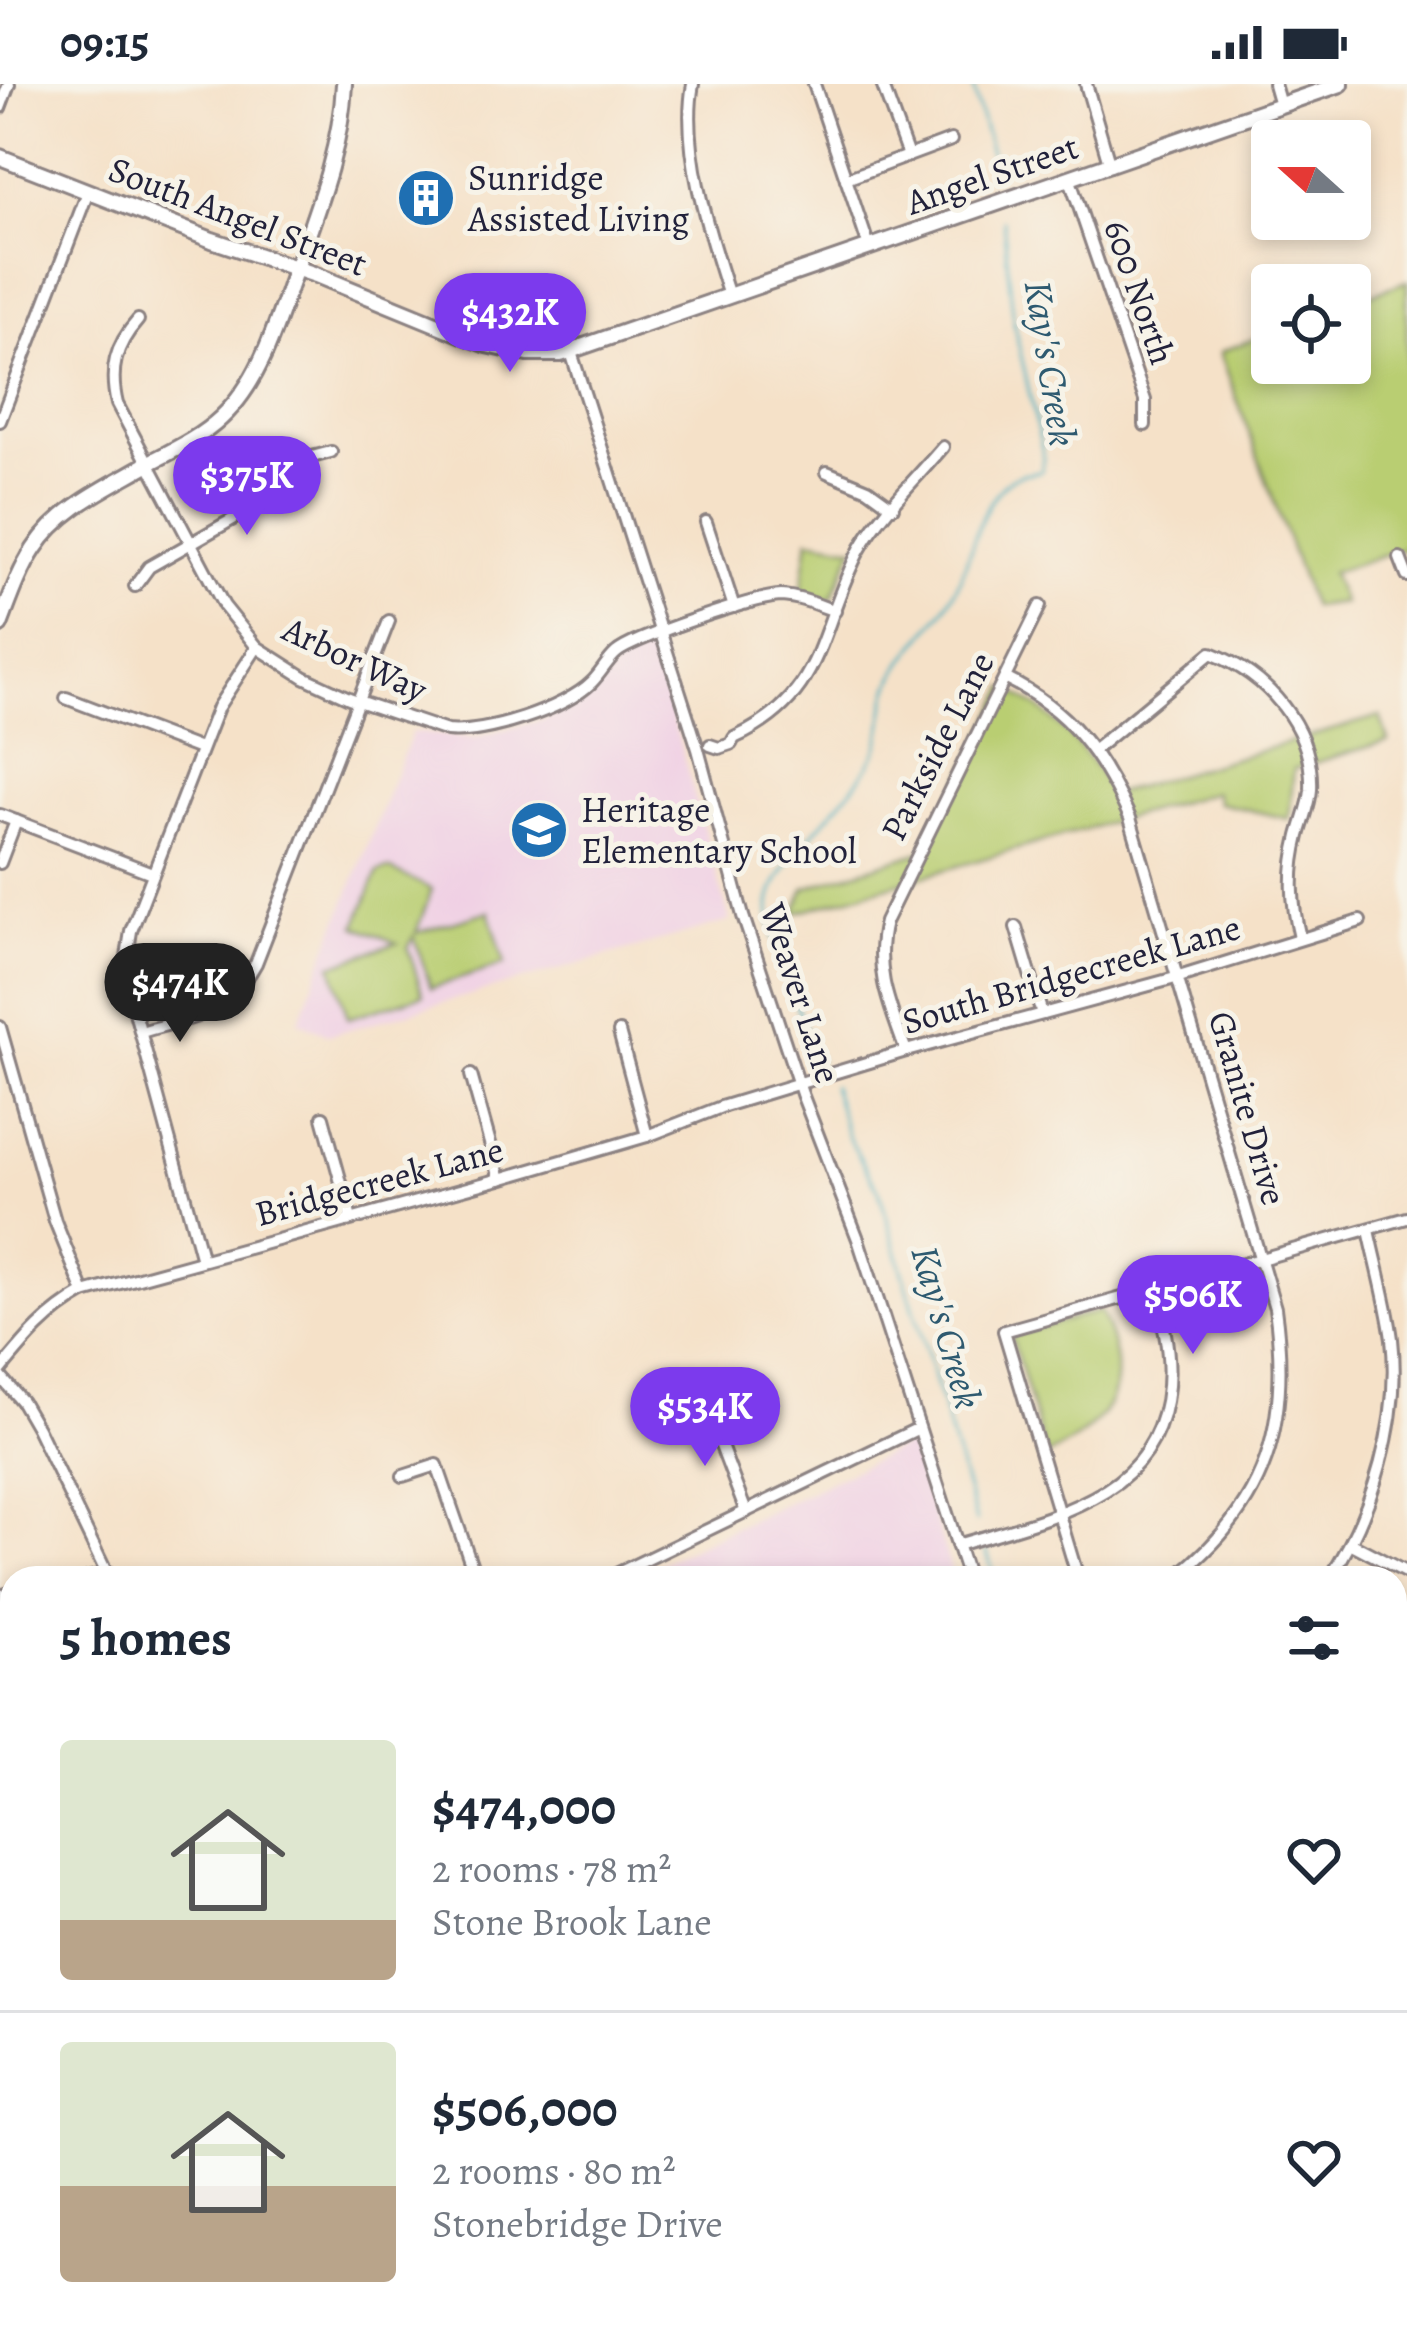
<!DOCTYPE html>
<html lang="en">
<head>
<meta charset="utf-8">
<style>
	:root { --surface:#fff; --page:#f6f6f7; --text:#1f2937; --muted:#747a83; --line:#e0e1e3; --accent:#7c3aed }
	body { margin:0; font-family:Alegreya,serif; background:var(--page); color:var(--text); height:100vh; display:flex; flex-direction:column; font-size:45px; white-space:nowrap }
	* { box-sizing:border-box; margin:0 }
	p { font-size:39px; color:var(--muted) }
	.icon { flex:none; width:66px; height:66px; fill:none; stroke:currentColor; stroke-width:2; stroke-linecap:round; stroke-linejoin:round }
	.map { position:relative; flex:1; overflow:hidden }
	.panel { position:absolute; left:0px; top:1482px; width:1407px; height:768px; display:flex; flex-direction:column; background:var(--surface); border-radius:36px 36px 0 0; box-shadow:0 6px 18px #0003 }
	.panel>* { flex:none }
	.needle { width:78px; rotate:291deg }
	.controls { position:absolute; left:1251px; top:36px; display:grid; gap:24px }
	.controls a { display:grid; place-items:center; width:120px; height:120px; border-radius:12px; background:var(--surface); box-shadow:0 6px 18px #0003; font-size:60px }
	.price { position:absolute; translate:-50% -102px; padding:0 27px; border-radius:42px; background:var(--accent); color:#fff; font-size:39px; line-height:78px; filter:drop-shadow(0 3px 6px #0008) }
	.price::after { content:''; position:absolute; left:50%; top:72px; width:36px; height:27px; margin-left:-18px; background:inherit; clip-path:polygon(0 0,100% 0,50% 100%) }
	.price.active { background:#222; color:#fff }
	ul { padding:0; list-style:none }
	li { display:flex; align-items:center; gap:36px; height:300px; padding:0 60px }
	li+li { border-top:3px solid var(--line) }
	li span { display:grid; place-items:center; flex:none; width:336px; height:240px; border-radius:12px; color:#555 }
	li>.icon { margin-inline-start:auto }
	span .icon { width:144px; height:144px; fill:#fffc; stroke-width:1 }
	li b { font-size:51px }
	h2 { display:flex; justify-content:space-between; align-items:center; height:144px; padding:0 60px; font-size:51px }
	.status { display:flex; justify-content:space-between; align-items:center; height:84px; padding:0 60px; background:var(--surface); direction:ltr }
	.status svg { height:33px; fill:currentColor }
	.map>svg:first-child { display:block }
	.built { fill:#f0d0e4 }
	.green { fill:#b9ce72; stroke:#6e7856; stroke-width:3 }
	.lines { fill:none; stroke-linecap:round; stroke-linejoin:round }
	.stream { stroke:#41aebf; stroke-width:3 }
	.minor-casing { stroke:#8c8282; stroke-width:16 }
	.major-casing { stroke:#8c8282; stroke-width:20 }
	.highway-casing { stroke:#8c8282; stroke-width:22 }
	.minor { stroke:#fff; stroke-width:10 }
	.major { stroke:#fff; stroke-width:14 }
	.highway { stroke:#fff; stroke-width:16 }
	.labels { text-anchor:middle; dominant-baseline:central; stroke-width:10; stroke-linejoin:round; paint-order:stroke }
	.street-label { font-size:36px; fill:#22223b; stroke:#f7f3e8 }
	.poi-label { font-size:36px; fill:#22223b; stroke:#f7f3e8; text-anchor:start }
	.water-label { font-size:39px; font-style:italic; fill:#2e5a70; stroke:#f7f3e8 }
</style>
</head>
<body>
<div class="status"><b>09:15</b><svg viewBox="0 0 49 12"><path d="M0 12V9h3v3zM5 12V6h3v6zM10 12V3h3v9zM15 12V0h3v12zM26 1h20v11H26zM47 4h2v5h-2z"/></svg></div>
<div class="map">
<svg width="1407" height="2250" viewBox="0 0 1407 2250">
	<rect width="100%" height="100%" fill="#f7f3e8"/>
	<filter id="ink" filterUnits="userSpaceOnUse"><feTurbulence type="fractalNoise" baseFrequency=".00833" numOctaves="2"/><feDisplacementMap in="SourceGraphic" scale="24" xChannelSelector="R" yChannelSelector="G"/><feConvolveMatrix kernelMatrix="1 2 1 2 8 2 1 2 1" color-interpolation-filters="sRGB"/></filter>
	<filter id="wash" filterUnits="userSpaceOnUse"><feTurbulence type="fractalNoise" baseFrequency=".004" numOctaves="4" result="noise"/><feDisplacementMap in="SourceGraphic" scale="48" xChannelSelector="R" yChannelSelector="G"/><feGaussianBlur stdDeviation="2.7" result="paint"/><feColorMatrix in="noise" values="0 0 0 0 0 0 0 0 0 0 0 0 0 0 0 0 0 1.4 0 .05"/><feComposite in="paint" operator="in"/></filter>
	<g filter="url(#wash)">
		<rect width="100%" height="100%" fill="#f5e1c8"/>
		<g class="built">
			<polygon points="651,557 730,837 329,951 299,937 412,648 473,654 546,635 594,607 629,566"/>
			<polygon points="910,1359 954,1494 630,1494"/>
		</g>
		<g class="green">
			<polygon points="1407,197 1407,464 1331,489 1343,519 1312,523 1220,268 1272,248 1272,279 1350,279 1350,218"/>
			<polygon points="809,455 854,463 832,514 827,516 801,510"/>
			<path d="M1006 604C1053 628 1086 664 1112 710L1380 632 1388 657 1294 685 1289 735 1218 719 1215 708 795 829 805 804 925 766Z"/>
			<polygon points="389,785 432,805 416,849 489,827 505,880 431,904 414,853 408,864 423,911 348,934 332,881 397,859 356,842 378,788"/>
			<path d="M1100 1227C1134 1298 1116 1338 1046 1372L1011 1251Z"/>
		</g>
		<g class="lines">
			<g class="stream">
				<polyline points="972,0 997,91"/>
				<path d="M819 977C804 942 768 856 770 821 772 778 859 712 877 665 885 642 883 616 894 594 908 564 937 541 952 512 972 477 975 425 1007 398 1017 389 1029 389 1041 387L1044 375 1014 240 1003 136"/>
				<polyline points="832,1002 848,1053 879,1107 976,1437"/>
				<polyline points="985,1462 995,1494"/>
				<polyline points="1185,2238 1192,2250"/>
			</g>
		</g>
	</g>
	<g filter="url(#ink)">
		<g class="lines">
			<defs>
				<g id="minor">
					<path d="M693 0C681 64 709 150 729 212"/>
					<polyline points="814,0 869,163"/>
					<polyline points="882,0 908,72"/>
					<polyline points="1086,0 1110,82"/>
					<polyline points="1274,0 1280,21"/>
					<polyline points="0,24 9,0"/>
					<polyline points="846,95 951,56"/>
					<polyline points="1070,96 1145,316 1145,341"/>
					<path d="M138 236C115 262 109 286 117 320L224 522 257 563 304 593 349 614 447 647C485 651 565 625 592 598 601 589 607 577 616 569 632 554 758 512 781 512 800 513 818 521 835 527"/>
					<polyline points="571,268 698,665 743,832 802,1010 858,1155 968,1494"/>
					<polyline points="0,337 88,108"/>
					<polyline points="827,388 868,405 893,423"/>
					<polyline points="706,438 734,523"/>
					<polyline points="1400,474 1407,492"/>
					<polyline points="135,502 149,483 242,430 291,384 304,375 331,368"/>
					<path d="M1005 594C1070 626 1101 670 1130 734L1275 1224C1291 1339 1268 1421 1175 1494"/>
					<polyline points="66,614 200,665"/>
					<path d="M710 661 719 664 731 660 734 654C827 612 818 543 860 465 881 428 916 395 943 363"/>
					<path d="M1094 666 1211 569C1267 591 1314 643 1311 706 1310 720 1303 737 1299 752 1290 788 1291 818 1300 854"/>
					<polyline points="0,731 152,789"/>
					<polyline points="0,779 16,737"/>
					<polyline points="1016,843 1042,930"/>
					<polyline points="0,943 55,1137 84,1209"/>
					<path d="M141 948C195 932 226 933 256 879L389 537"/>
					<polyline points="619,948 647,1052"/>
					<path d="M906 967C890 923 873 885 885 838L1040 522"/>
					<polyline points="471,991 500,1095"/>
					<polyline points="323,1033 351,1135"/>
					<polyline points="202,1176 129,906 126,879 131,847 218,623 257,563"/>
					<path d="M0 1287C27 1254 47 1230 84 1209L500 1095 647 1052 721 1023 906 967 1179 893 1360 837"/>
					<polyline points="0,1292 22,1318 37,1344 109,1494"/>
					<polyline points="707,1325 746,1428"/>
					<polyline points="403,1392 437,1381 476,1494"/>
					<polyline points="1352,1460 1407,1489"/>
					<path d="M957 1461C1007 1446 1061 1434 1106 1406 1178 1361 1179 1278 1153 1206"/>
					<polyline points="88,1494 107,1489"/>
					<polyline points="608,1494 919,1344"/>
					<polyline points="1078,1494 1004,1247 1407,1134"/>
					<path d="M1330 1494C1373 1428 1401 1335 1392 1255 1387 1218 1377 1183 1369 1146"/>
					<polyline points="0,1512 12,1508"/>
					<polyline points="0,1549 12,1592"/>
					<polyline points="0,1872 12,1877"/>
					<polyline points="1395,2008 1407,2004"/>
					<polyline points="0,2021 12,2025"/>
					<polyline points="0,2116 12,2085"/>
				</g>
				<g id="major">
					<polyline points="0,73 212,156 316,191 487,261 528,270 561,270 1341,0"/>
					<path d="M0 541C10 515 19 488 34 465 61 423 110 402 151 378 176 365 201 353 221 334 262 296 277 237 295 187 317 125 341 66 344 0"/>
				</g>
				<g id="highway">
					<polyline points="1395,1780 1407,1776"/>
					<polyline points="1395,1817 1407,1813"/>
					<polyline points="45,2250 69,2238"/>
					<polyline points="121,2250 147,2238"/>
				</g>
			</defs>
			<use href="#minor" class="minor-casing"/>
			<use href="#major" class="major-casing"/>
			<use href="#highway" class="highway-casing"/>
			<use href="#minor" class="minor"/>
			<use href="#major" class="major"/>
			<use href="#highway" class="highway"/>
		</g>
	</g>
	<defs>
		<symbol id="building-disc" viewBox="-11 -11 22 22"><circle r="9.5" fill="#1f6fb2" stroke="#f7f3e8"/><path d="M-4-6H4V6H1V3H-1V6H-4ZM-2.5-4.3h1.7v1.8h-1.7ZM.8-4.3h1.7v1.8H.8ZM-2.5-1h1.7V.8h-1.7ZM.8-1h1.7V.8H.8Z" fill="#fff"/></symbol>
		<symbol id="school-disc" viewBox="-11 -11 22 22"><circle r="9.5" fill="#1f6fb2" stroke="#f7f3e8"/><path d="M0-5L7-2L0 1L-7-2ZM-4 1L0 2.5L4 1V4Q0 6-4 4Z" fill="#fff"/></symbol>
	</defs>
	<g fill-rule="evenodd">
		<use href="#building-disc" x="393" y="81" width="66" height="66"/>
		<use href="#school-disc" x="506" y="713" width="66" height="66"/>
	</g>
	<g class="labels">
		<g class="street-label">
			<text transform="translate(992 90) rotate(-19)">Angel Street</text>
			<text transform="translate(238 132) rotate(21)">South Angel Street</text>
			<text transform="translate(1140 208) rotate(71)">600 North</text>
			<text transform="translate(355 575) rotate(25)">Arbor Way</text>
			<text transform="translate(937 662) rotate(-63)">Parkside Lane</text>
			<text transform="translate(1071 890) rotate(-16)">South Bridgecreek Lane</text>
			<text transform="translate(801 909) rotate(72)">Weaver Lane</text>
			<text transform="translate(1248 1024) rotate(74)">Granite Drive</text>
			<text transform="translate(379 1097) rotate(-15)">Bridgecreek Lane</text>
		</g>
		<g class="poi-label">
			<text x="468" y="93">Sunridge<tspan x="468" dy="41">Assisted Living</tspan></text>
			<text x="581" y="725">Heritage<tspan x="581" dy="41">Elementary School</tspan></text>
		</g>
		<g class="water-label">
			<text transform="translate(1051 279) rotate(81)">Kay's Creek</text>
			<text transform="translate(947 1243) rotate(74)">Kay's Creek</text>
		</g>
	</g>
</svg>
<div class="controls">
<a><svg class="needle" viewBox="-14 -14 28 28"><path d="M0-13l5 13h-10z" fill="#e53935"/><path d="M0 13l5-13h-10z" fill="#747a83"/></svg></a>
<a><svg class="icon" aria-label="locate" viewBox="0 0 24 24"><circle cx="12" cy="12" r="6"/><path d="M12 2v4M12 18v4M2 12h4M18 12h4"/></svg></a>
</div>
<b class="price" style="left:510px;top:291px">$432K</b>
<b class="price" style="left:247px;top:454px">$375K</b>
<b class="price active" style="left:180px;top:961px">$474K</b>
<b class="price" style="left:1193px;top:1273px">$506K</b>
<b class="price" style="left:705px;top:1385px">$534K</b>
<section class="panel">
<h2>5 homes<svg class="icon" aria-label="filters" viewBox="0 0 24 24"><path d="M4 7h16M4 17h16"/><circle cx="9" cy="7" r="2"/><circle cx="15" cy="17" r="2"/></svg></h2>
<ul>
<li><span style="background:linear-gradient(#dfe7d0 75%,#b9a48a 0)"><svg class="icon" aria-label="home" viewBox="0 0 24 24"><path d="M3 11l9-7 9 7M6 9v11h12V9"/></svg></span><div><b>$474,000</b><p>2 rooms · 78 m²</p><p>Stone Brook Lane</p></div><svg class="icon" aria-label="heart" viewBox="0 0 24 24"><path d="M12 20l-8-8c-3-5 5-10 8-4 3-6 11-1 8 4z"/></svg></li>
<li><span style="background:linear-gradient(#dfe7d0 60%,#b9a48a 0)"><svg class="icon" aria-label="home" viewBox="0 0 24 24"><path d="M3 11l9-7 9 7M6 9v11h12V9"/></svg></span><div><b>$506,000</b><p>2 rooms · 80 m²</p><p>Stonebridge Drive</p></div><svg class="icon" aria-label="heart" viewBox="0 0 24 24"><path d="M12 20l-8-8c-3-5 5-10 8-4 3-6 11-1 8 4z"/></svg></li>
</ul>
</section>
</div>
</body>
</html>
